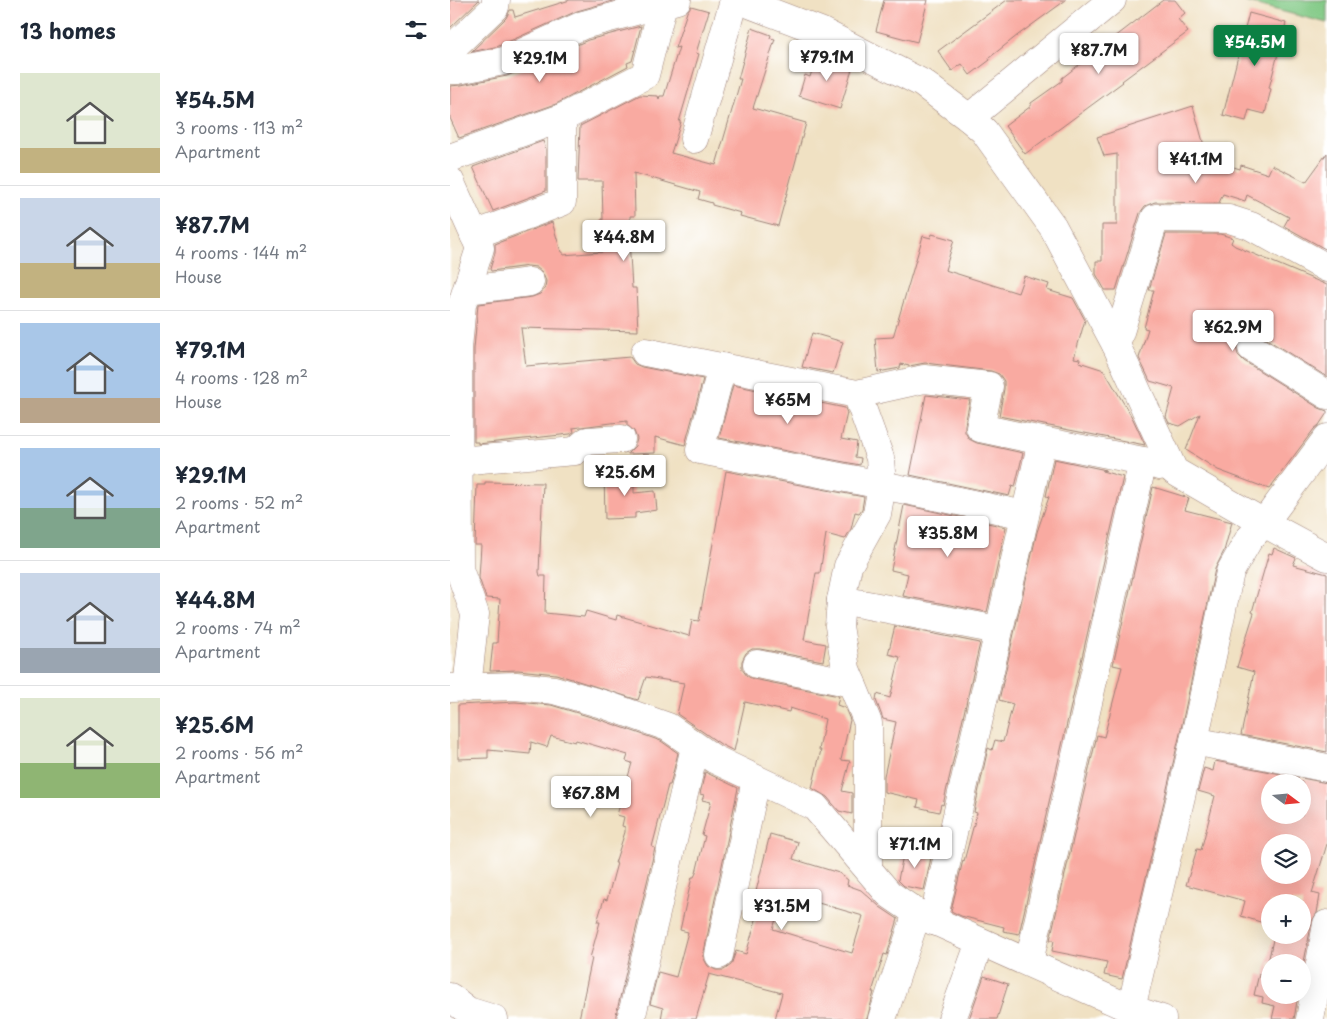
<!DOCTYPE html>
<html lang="en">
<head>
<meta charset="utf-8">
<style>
	:root { --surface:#fff; --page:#f2f2f3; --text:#1f2937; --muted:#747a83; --line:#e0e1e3; --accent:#0b8043 }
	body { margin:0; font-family:"Playpen Sans",sans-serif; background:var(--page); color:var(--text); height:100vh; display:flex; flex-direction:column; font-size:19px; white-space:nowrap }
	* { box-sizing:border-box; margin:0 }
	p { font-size:16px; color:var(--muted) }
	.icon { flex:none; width:28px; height:28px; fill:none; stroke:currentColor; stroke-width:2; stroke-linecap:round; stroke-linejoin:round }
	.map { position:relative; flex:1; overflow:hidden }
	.side { display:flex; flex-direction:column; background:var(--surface); width:450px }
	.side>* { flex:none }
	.needle { width:32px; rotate:106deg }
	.tools { position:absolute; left:811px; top:774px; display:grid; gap:10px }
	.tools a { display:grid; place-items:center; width:50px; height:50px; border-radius:50%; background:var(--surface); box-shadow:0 5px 20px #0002; font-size:25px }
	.price { position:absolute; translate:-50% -42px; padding:0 11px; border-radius:5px; background:#fff; color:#222; font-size:16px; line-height:32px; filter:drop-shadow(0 1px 2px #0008) }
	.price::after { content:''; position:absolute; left:50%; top:30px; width:15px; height:11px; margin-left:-8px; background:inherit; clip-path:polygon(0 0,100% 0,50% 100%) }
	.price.selected { background:var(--accent); color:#fff }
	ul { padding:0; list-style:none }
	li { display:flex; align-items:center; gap:15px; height:125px; padding:0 20px }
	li+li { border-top:1px solid var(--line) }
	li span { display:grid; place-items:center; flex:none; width:140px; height:100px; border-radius:0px; color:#555 }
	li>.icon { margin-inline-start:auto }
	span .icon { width:60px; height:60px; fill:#fffc; stroke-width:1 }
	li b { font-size:21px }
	h2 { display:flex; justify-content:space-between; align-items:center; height:60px; padding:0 20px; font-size:21px }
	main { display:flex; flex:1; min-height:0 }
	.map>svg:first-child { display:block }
	.green { fill:#81c985; stroke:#667458 }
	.building { fill:#f9aaa1; fill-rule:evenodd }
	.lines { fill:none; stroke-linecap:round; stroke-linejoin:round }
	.minor-casing { stroke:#9d8077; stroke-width:29 }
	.minor { stroke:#fff; stroke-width:28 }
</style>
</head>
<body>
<main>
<section class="side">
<h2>13 homes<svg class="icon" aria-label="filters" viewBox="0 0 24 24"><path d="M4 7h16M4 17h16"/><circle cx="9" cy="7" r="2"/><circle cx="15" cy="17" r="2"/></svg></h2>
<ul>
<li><span style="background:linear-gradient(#dfe7d0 75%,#c2b280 0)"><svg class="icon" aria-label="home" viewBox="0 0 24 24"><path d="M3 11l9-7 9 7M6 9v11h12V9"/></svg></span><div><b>¥54.5M</b><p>3 rooms · 113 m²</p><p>Apartment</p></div></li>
<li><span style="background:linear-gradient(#c9d6e8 65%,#c2b280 0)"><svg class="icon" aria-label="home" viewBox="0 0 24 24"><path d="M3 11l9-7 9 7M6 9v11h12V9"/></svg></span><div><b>¥87.7M</b><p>4 rooms · 144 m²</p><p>House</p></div></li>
<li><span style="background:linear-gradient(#a9c7e8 75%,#b9a48a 0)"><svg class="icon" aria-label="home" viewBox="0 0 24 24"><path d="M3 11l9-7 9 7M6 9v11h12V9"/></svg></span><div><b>¥79.1M</b><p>4 rooms · 128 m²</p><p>House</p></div></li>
<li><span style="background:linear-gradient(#a9c7e8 60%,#7fa58c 0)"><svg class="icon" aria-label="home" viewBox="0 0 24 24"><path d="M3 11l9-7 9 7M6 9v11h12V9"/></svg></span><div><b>¥29.1M</b><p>2 rooms · 52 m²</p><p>Apartment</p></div></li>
<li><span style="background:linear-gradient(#c9d6e8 75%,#9aa5b1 0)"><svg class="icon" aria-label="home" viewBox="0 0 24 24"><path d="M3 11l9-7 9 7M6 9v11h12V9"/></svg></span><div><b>¥44.8M</b><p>2 rooms · 74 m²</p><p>Apartment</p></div></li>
<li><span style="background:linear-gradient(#dfe7d0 65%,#8fb573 0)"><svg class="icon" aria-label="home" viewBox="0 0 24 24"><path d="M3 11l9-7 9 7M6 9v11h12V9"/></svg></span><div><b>¥25.6M</b><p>2 rooms · 56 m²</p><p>Apartment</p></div></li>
</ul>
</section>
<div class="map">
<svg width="877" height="1019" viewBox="0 0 877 1019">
	<rect width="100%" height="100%" fill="#fff"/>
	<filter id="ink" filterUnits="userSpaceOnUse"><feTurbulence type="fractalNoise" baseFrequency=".02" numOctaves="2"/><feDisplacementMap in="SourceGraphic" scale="10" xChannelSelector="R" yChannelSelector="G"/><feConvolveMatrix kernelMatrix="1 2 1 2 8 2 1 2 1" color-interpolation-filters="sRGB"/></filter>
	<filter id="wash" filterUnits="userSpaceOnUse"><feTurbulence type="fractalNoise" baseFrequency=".0096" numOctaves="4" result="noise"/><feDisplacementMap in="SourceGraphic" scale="20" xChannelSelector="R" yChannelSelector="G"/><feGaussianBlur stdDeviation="1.12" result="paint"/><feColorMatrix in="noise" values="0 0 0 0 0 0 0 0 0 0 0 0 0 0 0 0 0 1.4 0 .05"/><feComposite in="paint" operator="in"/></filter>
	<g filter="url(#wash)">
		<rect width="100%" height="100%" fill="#f0e1c3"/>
		<polygon class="green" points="796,0 877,0 877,23 795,2"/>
		<g id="blocks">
			<g class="building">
				<polygon points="0,0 29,0 0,28"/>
				<polygon points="120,0 166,0 127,11 49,46 21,52 56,18 60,10 63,10 65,17"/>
				<polygon points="434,0 478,0 467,42 426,31"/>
				<polygon points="557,0 616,0 568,35 539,58 540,60 520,75 512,64 502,71 488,51"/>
				<polygon points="713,0 725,0 735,13 728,19 738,32 672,81 673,82 575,154 555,126 581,106 581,103 612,81 612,78"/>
				<polygon points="241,6 259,11 246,53 249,54 229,122 231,122 221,153 266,165 291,79 288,79 302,28 321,35 320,38 325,39 303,108 356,123 328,226 290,216 291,213 262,205 262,203 248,199 250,192 184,173 185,216 180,216 181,239 179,239 182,288 186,288 188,331 71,328 76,366 180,357 185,364 192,367 253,379 235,445 205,437 205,453 178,454 178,453 185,446 187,439 184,431 177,425 177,421 123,428 124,432 120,434 28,444 28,442 24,442 24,349 28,304 82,297 90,294 95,288 96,281 92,272 86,267 78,266 41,271 40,269 45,253 45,244 102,222 111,252 113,252 113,255 152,252 151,220 153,220 152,181 128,181 130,126 190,95 208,96 209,99 210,96 214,96 229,47 225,48 237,12"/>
				<polygon points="799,13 836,23 819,88 821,89 815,114 799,110 796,121 773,115"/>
				<polygon points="191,26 182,61 177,63 178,66 106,104 9,138 0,118 0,86 11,85 57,76 138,40"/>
				<polygon points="367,53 394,61 392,66 402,69 390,109 349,96 355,75 360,77"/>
				<polygon points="743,106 760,167 761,160 790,169 791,165 818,174 822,165 856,182 877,153 877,250 834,226 839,217 797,195 795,201 773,194 769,203 705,202 695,206 690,213 666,290 655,290 646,274 646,261 652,261 652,225 667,225 667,154 654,156 647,137"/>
				<polygon points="93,141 96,149 96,191 43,211 23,167"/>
				<polygon points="482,234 504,240 495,270 568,293 574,276 599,284 597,290 623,298 635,320 624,358 630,359 629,362 654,370 683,419 695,445 549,416 554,389 554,381 549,374 541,371 475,363 459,366 451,364 450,368 428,372 425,338 443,337 473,236 481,238"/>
				<polygon points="716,234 770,234 783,238 781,243 785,246 877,285 877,377 810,335 802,332 794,334 789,339 786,347 788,355 794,361 869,408 877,411 877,413 869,425 864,429 819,489 768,470 736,450 750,414 730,426 719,423 716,417 724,388 700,381 689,358 698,329 694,328 704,290 699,290"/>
				<polygon points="362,333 393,342 383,373 352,367"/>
				<polygon points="283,385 395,408 397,413 391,439 407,442 405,457 411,458 410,465 269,438"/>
				<polygon points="476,395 520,400 515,425 515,432 519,439 527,443 573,453 565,487 562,486 559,496 460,475"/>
				<polygon points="604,459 656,470 652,471 673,477 569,934 553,931 554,927 511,916 501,911 513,860 514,861 527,813 524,812 538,748 542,750 545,740 553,742 563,704 549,700 587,532 599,497 596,496"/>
				<polygon points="276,471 414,497 412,509 409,513 405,512 401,529 395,539 376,534 370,573 366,573 354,640 376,644 373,661 310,649 302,649 296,653 292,661 292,669 297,676 303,679 389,696 387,705 395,708 400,720 391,760 400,761 392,791 402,793 402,814 389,811 377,797 362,788 371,750 369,750 375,719 340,708 339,712 295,702 284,751 272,745 227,714 234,683 196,677 188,700 106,674 68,670 40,671 43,643 47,643 50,599 36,598 29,578 31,545 25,545 27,485 35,485 35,482 93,483 89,572 90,576 96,576 95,613 134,617 136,611 166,620 167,615 239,636 242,620 249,621"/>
				<polygon points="154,472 184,472 184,493 205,491 207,510 185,513 185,518 155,519"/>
				<polygon points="703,487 739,498 735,510 782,522 774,551 765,569 729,738 672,979 654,975 657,962 602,951 604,940 600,940 647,735 654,737 672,667 663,665"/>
				<polygon points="454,505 556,527 537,612 453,596 458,574 441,570"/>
				<polygon points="824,548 846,558 843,565 877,574 877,752 791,735 804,672 787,667 804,613 802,612 819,553 822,554"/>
				<polygon points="445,626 530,643 493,805 491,804 489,812 467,807 469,800 434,792 434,776 446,722 433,719 426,700 427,694 440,698 450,657 438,654"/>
				<polygon points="65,702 101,705 151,720 211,741 228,753 220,785 218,785 202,847 205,848 165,1019 129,1019 142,958 140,958 150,922 147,922 154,899 157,900 167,863 165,863 175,832 175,827 172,826 174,817 167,815 182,763 176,761 178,755 126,740 125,742 101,736 97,747 81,742 80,754 38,750 38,758 8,759 8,705"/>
				<path d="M765 761 877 783V844L862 893 870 895 867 913 862 921 852 972V962H820V995H848L844 1019H822L825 1006 812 1003 813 997 804 995 809 974 815 976 824 935H852V902H820V925L791 916 795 901 736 885 747 849 751 850 765 796 748 791 754 768 763 771ZM820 782H852V815H820ZM820 842H852V875H820Z"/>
				<path d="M255 772 288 788 254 952V959L258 966 266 970H274L281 965 286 951 296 954 308 913 301 912 320 834 348 842 343 859 389 873 398 880 397 885 411 890 430 907 448 919 437 955 434 954 422 992H424L417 1019H325L332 993 259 974 246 1019H211L213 1008 200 1004 208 972 226 977 238 932 230 930 242 877H244L246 873 255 836 252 835 261 802 252 800 254 795 250 794ZM334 893 413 916 402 953 323 929Z"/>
				<polygon points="461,848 482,853 474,890 454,886 448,880 454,850 460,852"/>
				<polygon points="534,976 558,984 547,1019 519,1019"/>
			</g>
		</g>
	</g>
	<g filter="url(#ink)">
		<use href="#blocks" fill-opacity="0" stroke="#9d8077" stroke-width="1"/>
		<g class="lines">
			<defs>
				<g id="minor">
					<polyline points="289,0 370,31 472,83 519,118 534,131 603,227 666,345"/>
					<polyline points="0,50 45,7 46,0"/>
					<polyline points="0,70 8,70 54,61 133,25 227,0"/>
					<polyline points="519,118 662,0"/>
					<polyline points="244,139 284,0"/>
					<polyline points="0,158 112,118 195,75 213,4"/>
					<polyline points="0,181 30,248 12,304 8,348 9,569 25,614 17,688"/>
					<polyline points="24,235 112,202 112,118"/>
					<polyline points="17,290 80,282"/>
					<polyline points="802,348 877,395"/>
					<polyline points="195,352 407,394 474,379 539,386 530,428 592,441"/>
					<polyline points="272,367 250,450 432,485 430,458 407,394"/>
					<polyline points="877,438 814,523 877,557"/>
					<polyline points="8,461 125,451 137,441 171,439"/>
					<polyline points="391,600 548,630"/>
					<polyline points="307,664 402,683"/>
					<polyline points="0,688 66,686 104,690 156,705 218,727 264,759 365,807 439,894 467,913 681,1009 712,1019"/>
					<polyline points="744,741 877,768"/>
					<polyline points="418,868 418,723 396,669 389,626 391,600 398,566 427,514 432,485 575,515"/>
					<polyline points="483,921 592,441 693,461"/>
					<polyline points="269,955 306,780"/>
					<polyline points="579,962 693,461 710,466"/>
					<polyline points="0,997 18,1011 44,1019"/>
					<polyline points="681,1009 744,741 780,572 799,539 814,523 724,471 666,345 705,218 779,219 801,226 877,268"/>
					<polyline points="181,1019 245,747"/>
					<polyline points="432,1019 467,913"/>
					<polyline points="502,1019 530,942"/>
					<polyline points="860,1019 877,924"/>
				</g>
			</defs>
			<use href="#minor" class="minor-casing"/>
			<use href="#minor" class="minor"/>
		</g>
	</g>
</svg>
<div class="tools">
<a><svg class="needle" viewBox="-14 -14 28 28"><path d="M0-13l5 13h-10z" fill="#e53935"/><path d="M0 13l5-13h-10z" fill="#747a83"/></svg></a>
<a><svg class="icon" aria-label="layers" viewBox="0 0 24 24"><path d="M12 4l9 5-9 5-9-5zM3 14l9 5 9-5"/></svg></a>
<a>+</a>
<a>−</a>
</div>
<b class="price selected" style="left:805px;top:67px">¥54.5M</b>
<b class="price" style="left:649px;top:75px">¥87.7M</b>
<b class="price" style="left:377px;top:82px">¥79.1M</b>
<b class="price" style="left:90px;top:83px">¥29.1M</b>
<b class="price" style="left:746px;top:184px">¥41.1M</b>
<b class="price" style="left:174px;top:262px">¥44.8M</b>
<b class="price" style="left:783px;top:352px">¥62.9M</b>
<b class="price" style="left:338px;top:425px">¥65M</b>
<b class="price" style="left:175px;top:497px">¥25.6M</b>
<b class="price" style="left:498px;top:558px">¥35.8M</b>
<b class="price" style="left:141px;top:818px">¥67.8M</b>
<b class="price" style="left:465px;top:869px">¥71.1M</b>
<b class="price" style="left:332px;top:931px">¥31.5M</b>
</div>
</main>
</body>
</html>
